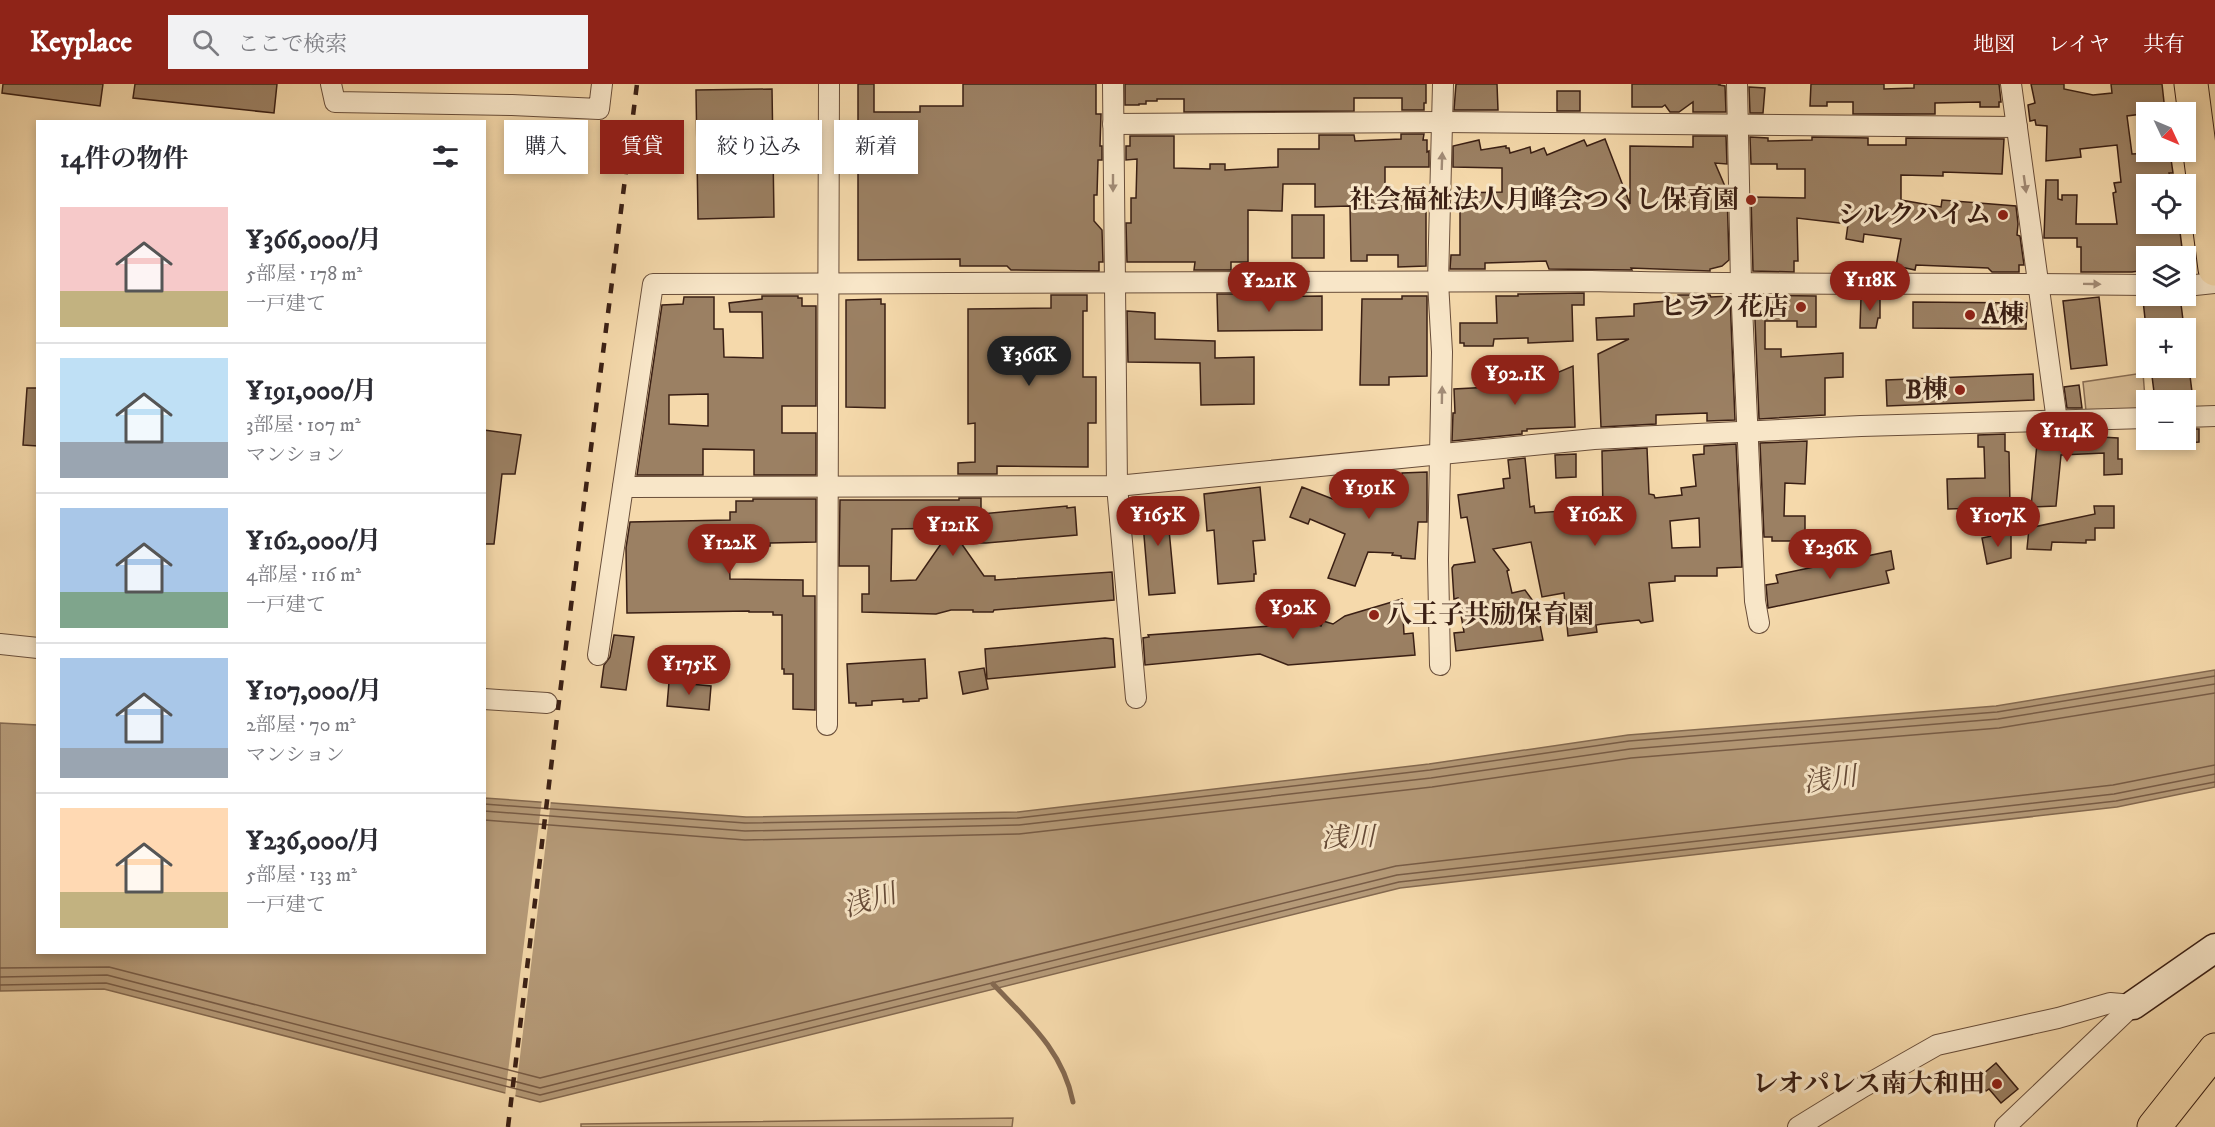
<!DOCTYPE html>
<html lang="ja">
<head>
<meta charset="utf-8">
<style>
	:root { --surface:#fff; --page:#f2f2f3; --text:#2b2b33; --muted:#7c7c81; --line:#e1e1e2; --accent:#8f2418 }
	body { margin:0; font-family:"IM FELL DW Pica","Noto Serif JP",serif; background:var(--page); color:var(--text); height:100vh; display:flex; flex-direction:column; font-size:22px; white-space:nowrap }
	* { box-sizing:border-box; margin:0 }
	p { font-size:20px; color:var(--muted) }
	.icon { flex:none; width:33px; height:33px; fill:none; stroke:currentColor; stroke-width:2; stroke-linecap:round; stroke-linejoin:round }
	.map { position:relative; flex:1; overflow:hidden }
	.side { position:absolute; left:36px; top:36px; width:450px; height:834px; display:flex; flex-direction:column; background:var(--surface); border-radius:0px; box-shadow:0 3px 9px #0003 }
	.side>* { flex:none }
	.banner { position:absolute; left:504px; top:36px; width:570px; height:54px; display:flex; gap:12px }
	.needle { width:39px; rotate:134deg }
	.tools { position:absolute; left:2136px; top:18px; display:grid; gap:12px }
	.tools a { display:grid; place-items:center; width:60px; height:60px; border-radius:0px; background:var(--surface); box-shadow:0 3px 9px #0003; font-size:30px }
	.price { position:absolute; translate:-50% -51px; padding:0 14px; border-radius:21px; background:var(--accent); color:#fff; font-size:20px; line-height:39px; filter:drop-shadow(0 2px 3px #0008) }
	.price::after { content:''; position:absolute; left:50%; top:36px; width:18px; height:14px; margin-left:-9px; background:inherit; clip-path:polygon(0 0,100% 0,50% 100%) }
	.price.on { background:#222; color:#fff }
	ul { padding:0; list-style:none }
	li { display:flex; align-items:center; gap:18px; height:150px; padding:0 24px }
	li+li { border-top:2px solid var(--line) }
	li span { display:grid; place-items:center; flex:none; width:168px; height:120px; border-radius:0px; color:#555 }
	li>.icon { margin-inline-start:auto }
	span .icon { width:72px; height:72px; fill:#fffc; stroke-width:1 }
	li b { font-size:26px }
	h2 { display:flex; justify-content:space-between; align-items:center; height:72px; padding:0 24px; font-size:26px }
	.tag { padding:0 21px; border-radius:0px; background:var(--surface); box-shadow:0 3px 9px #0003; font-size:21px; line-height:54px }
	.tag.on { background:var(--accent); color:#fff }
	header { display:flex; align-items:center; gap:36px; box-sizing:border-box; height:84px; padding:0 30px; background:var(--accent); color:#fff }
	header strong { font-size:28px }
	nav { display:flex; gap:33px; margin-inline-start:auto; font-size:21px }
	.search { width:420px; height:54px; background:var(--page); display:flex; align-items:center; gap:15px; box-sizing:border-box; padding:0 21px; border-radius:0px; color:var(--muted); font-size:22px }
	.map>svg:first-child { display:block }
	.green { fill:#d5b991; stroke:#886c52; stroke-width:1.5 }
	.water { fill:#b59a78; stroke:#846950; stroke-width:1.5 }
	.pier { fill:#f5d9ab }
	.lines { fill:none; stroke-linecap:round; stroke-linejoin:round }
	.shore { stroke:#785c46; stroke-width:1.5 }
	.stream { stroke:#846950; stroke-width:5 }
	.building { fill:#9b8063; stroke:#3a1f14; stroke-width:1.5; fill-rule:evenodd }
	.street-casing { stroke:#694e3a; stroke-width:22 }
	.secondary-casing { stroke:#3a1f14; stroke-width:31 }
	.highway-casing { stroke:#3a1f14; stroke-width:35 }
	.street { stroke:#f8e6c8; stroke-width:20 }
	.secondary { stroke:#f8e6c8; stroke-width:28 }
	.highway { stroke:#f5d9ab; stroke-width:33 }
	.rail { stroke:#3a1f14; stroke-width:4.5; stroke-dasharray:10 10; stroke-linecap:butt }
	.oneway { fill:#a28c77 }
	.poi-dot { fill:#8f2418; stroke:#f8e6c8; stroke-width:2 }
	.labels { text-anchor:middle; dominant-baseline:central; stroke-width:6; stroke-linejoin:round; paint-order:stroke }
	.poi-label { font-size:26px; font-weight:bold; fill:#3a1f14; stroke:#f8e6c8; text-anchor:end }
	.water-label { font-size:27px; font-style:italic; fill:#654a37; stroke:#f8e6c8 }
</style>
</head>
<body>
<header>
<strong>Keyplace</strong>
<div class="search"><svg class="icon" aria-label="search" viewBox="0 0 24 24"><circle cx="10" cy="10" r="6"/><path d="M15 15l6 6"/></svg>ここで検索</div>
<nav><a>地図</a><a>レイヤ</a><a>共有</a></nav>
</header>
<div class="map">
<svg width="2215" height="1043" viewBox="0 0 2215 1043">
	<rect width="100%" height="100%" fill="#f5d9ab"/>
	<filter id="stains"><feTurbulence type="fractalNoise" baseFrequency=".00333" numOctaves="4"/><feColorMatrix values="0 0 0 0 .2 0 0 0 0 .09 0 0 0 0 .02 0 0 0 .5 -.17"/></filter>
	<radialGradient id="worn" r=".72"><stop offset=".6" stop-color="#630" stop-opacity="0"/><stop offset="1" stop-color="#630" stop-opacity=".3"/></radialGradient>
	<g class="green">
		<polygon points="2143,289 2146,327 2086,327 2083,298"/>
		<polygon points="1013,1034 1012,1043 581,1043 581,1040"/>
	</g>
	<polygon class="water" points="2215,586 2215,703 2117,723 1400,804 540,1018 104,905 0,907 0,639 37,641 38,868 484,868 485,714 746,733 1018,728 1429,680 1628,651 1996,622"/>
	<polygon class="pier" points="542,715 551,716 515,1014 505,1012"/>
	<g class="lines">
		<g class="shore">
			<polyline points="484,720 745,739 1018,734 1430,686 1629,657 1997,628 2215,592"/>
			<polyline points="484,727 745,747 1019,741 1431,694 1630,665 1998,635 2215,600"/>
			<polyline points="484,736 745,756 1019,750 1432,703 1631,674 1999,644 2215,609"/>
			<polyline points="0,884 109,883 540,994 1396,782 2113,701 2215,681"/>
			<polyline points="0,893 107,891 540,1004 1397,791 2114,710 2215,690"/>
			<polyline points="0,901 106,899 540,1011 1399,798 2116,717 2215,698"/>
		</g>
		<path class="stream" d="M993 900C1028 937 1063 967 1073 1018"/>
	</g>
	<g class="building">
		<polygon points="3,0 103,0 100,22 2,9"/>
		<polygon points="135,0 277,0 274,29 133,14"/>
		<polygon points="858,0 874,0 874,28 920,28 920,22 963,22 963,0 1096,0 1096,30 1101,30 1100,62 1102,62 1102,76 1098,76 1097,111 1094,111 1094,137 1102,146 1103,178 1099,178 1099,187 1011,186 1007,182 960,182 960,175 858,176"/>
		<polygon points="1125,0 1426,0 1426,19 1424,19 1424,26 1402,26 1402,14 1354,14 1354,27 1184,28 1184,15 1157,15 1157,17 1146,17 1146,20 1139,20 1139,21 1125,21"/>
		<polygon points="1456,0 1497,0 1498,26 1454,26"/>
		<polygon points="1632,0 1720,0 1719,1 1725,2 1726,28 1693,28 1693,18 1679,28 1670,28 1665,21 1662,23 1632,23"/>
		<polygon points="1811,0 1884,0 1884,5 1914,4 1914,0 1999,0 2001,18 1999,18 1999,23 1980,23 1980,18 1935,19 1935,30 1853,30 1853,18 1827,18 1827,22 1810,22"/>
		<polygon points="2031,0 2064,0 2064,5 2093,11 2112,9 2111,0 2162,0 2165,27 2127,32 2132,70 2170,68 2173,89 2169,89 2171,100 2146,100 2146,140 2179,140 2183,172 2146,172 2146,186 2132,188 2081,188 2081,163 2077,163 2077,154 2044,154 2046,96 2058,96 2058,115 2062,116 2062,111 2077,111 2076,140 2117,140 2113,109 2116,108 2114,99 2121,98 2117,61 2080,65 2081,73 2046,77 2047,42 2036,41 2035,36 2030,37 2028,21 2035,19"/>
		<polygon points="1749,3 1765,4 1763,29 1750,29"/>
		<polygon points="772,5 774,133 698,135 696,6"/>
		<rect x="1557" y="7" width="23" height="20"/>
		<polygon points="1401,50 1424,50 1423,56 1427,56 1427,68 1429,67 1429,83 1385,83 1385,110 1426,109 1426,182 1398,183 1398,171 1367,171 1367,177 1351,177 1350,122 1315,123 1315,100 1283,100 1282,127 1248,126 1248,178 1231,178 1231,186 1194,186 1195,178 1127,178 1126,139 1131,139 1131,114 1136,114 1137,75 1126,76 1126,62 1130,62 1130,52 1174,52 1174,84 1210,85 1210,80 1225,80 1225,86 1278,83 1278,65 1319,65 1319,51 1354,51 1355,57 1401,55"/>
		<polygon points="1693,52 1726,52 1727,80 1715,79 1727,107 1729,176 1722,182 1710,185 1710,187 1631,184 1632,186 1549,185 1546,177 1485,179 1485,185 1450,185 1451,171 1460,171 1460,109 1502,108 1502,84 1453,83 1453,62 1479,56 1481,66 1506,62 1506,64 1509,64 1510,69 1530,63 1531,69 1544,64 1547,71 1584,56 1587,62 1605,55 1630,120 1630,62 1693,63"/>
		<polygon points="1750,53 1768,54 1768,57 1812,56 1812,53 1868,54 1868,61 1906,61 1906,54 2004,55 2002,90 1943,88 1943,92 1901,91 1901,116 1941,123 1942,116 2016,122 2018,140 2017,151 2020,152 2024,181 2019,181 2019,188 1992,188 1988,184 1916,181 1915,186 1896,182 1901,155 1864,150 1863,158 1846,155 1848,140 1797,134 1798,177 1794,177 1794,188 1753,187 1751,113 1805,114 1805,85 1777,85 1777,80 1751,80"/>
		<rect x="1292" y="131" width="32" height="43"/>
		<polygon points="1584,209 1584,221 1572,221 1573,257 1528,259 1528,254 1494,255 1493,262 1464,262 1464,259 1460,259 1460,239 1497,239 1496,212 1518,212 1518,210"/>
		<polygon points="1217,210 1244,210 1244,213 1322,212 1322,246 1218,247"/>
		<polygon points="1051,211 1087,211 1087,227 1083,227 1083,293 1096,293 1096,339 1088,339 1088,383 997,382 997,390 958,390 958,379 975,378 975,339 968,340 968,225 1051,224"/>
		<polygon points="1678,211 1710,211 1711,213 1730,212 1735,336 1707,337 1707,329 1656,331 1656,340 1601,343 1598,270 1629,255 1597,256 1596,234 1634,232 1634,220 1678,216"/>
		<polygon points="1754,211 1816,212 1816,243 1797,243 1797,237 1765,237 1765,265 1781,265 1781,273 1843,269 1843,293 1825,294 1825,331 1759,335"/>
		<path d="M762 212H798V214H802V222H816V322H782V349H816V391H754V366L703 365V391H637L662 221 683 220 684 213H714V245H723L724 273 763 274 762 228H730L729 219 762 215ZM708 310V342L669 340V311Z"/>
		<polygon points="1402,212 1427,212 1427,292 1389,293 1389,301 1360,301 1362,215 1402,215"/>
		<polygon points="2180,212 2184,244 2146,244 2143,216"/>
		<polygon points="1861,213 1880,213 1880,234 1878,234 1876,244 1860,244"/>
		<polygon points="2099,213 2107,281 2071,285 2063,217"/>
		<polygon points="881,215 881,220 885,220 885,324 846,323 846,216"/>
		<polygon points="1913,218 2027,219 2026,245 1913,244"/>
		<polygon points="1127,227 1155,229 1155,255 1215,257 1215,274 1254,273 1254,320 1201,321 1200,279 1128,278"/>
		<polygon points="1573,282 1575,343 1527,345 1527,347 1522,347 1522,350 1452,357 1453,329 1455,329 1454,305 1510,302 1509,286 1539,285 1540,296"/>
		<polygon points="2151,284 2189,284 2193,316 2155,316"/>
		<polygon points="2033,290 2034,316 1887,322 1886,296"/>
		<polygon points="2079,301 2082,324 2067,324 2064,303"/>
		<polygon points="27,304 38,304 38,362 23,361"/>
		<polygon points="2186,345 2199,345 2199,358 2186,359"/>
		<polygon points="484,346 521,351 515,390 502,390 494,460 484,460"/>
		<polygon points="2038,349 2053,350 2052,355 2083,356 2083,352 2118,354 2118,375 2122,375 2122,390 2104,391 2104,369 2061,371 2056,422 2031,423"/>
		<polygon points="2005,350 2005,367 2009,368 2010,423 1948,425 1947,395 1985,394 1984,363 1978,363 1978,351"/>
		<polygon points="1807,357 1805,400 1785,399 1784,432 1805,432 1805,457 1772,457 1772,453 1764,453 1760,359"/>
		<path d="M1736 360 1742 483 1717 484V492H1675V497L1649 499 1653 537 1641 539 1639 536 1602 540 1596 541 1597 548 1568 552 1564 509 1542 513 1531 458 1493 465 1509 486 1507 487 1512 509 1525 506 1536 521 1543 556 1456 567 1454 549 1464 548 1458 514 1454 515 1452 484 1454 481 1475 478 1467 433 1461 434 1458 411 1504 404 1503 395 1510 394 1508 376 1525 374 1530 423 1534 422 1535 429 1577 426V433L1603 432 1602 367 1647 364 1649 410 1654 411 1655 414 1682 411 1681 404 1696 402 1693 371 1704 370V362ZM1699 434 1700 463 1672 464 1670 437Z"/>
		<polygon points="1576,370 1576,393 1556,394 1555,371"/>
		<polygon points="1427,388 1427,438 1418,438 1415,475 1401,474 1401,472 1392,471 1393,469 1368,468 1355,502 1328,494 1345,450 1310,435 1308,440 1290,433 1302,403 1343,419 1354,392 1368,398 1402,398 1402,389"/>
		<polygon points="1260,403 1265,456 1253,457 1256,490 1254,490 1254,497 1218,500 1214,446 1207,447 1204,410"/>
		<path d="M959 414H981V430L1067 422V424L1075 423 1077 451 986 459H961L984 492H995V496L1112 488 1114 516 994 526 993 528H973V526H951L936 530 862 528V510H869V482H839L840 416H959ZM952 444 916 496 891 497 892 445Z"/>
		<polygon points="1166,414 1175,509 1149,511 1141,416"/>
		<polygon points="753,415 816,415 816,458 770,459 770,462 729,462 730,495 803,496 803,512 815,512 815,626 793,625 793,590 784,590 784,585 782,585 782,531 773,531 773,528 749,528 749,527 627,529 626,464 630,438 730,436 730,428 736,428 736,417 753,417"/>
		<polygon points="2094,422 2114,422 2114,444 2095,444 2095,456 2086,456 2086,459 2052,458 2051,466 2027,465 2029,444 2095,430"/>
		<polygon points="2011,448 2011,474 1987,480 1982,454"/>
		<polygon points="1891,467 1894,485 1886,487 1889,499 1768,524 1766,501 1778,499 1776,491"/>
		<polygon points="1402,515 1404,550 1413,549 1415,571 1288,581 1260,570 1145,581 1143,554 1149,553 1148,551 1271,542 1277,525 1321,542 1323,537 1333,540 1345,532"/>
		<polygon points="614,551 634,553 626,606 601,603 604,581 610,573"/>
		<polygon points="1105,554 1113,555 1115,583 987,595 985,565"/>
		<polygon points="925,575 927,614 919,615 919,617 903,618 903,615 872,617 872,621 856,622 856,619 849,619 847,580"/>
		<polygon points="984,584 988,605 963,610 959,588"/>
		<polygon points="669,598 711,602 709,626 667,622"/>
		<polygon points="1996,979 2018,1005 2001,1019 1989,1005 1986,1007 1976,996"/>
	</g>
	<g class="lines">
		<defs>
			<g id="street">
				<polyline points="331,0 335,18 512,21 599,25 602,0"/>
				<polyline points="1113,0 1117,402 1136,614"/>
				<polyline points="1737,0 1741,200 1755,517 1759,539"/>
				<polyline points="2011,0 2057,337"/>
				<polyline points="1113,40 1443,38 2017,43"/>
				<polyline points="2186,202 2215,199"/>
				<polyline points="2186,333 2215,332"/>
				<polyline points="623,403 1117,402 1594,355 1861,342 2146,334"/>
				<polyline points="0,560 38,564"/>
				<path d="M598 571 653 200 1591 197C1776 202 1961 198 2146 201"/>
				<polyline points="1440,581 1438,476 1442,268 1438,198 1443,0"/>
				<polyline points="484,615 547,619"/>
				<polyline points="827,641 829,0"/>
				<polyline points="1798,1043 1863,1003 1937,961 2058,934 2110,919 2133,921"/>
				<polyline points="2005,1043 2133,921"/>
			</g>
			<polyline id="secondary" points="2133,921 2215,864"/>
			<g id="highway">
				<polyline points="2191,0 2215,185"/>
				<polyline points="2154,1043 2215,966"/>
			</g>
		</defs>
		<use href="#street" class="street-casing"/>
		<use href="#secondary" class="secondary-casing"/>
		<use href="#highway" class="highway-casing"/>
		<use href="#street" class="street"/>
		<use href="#secondary" class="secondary"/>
		<use href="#highway" class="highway"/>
		<polyline class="rail" points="508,1043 558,625 637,0"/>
	</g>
	<defs><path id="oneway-solid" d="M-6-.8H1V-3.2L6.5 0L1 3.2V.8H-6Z" transform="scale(1.5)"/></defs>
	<g class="oneway">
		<use href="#oneway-solid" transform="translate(1442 77) rotate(-88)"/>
		<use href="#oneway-solid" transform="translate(1113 99) rotate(90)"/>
		<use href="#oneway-solid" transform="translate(2025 100) rotate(82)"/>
		<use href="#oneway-solid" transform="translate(2092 200) rotate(1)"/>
		<use href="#oneway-solid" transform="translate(1442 311) rotate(-89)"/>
	</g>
	<g class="poi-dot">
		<circle cx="1751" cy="116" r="6"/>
		<circle cx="2003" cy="131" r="6"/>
		<circle cx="1801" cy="223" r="6"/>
		<circle cx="1970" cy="231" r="6"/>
		<circle cx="1960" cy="306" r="6"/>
		<circle cx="1374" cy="531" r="6"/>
		<circle cx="1997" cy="1000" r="6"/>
	</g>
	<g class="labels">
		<g class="poi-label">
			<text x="1739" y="116">社会福祉法人月峰会つくし保育園</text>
			<text x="1991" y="131">シルクハイム</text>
			<text x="1789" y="223">ヒラノ花店</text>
			<text x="1982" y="231" text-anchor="start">A棟</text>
			<text x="1948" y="306">B棟</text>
			<text x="1386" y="531" text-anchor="start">八王子共励保育園</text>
			<text x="1985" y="1000">レオパレス南大和田</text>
		</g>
		<g class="water-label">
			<text transform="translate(1830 696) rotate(-8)">浅川</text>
			<text transform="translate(1348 754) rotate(-2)">浅川</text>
			<text transform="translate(870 817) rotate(-17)">浅川</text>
		</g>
	</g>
	<rect width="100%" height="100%" filter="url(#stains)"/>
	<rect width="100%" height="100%" fill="url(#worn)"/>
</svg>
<div class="tools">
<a><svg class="needle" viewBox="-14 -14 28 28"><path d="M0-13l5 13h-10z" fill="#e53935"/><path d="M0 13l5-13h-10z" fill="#7c7c81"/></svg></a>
<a><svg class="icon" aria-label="locate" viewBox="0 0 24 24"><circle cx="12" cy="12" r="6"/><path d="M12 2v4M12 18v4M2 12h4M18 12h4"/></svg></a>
<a><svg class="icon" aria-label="layers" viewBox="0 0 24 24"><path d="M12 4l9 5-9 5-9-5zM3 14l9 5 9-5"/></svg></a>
<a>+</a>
<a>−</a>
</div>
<b class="price" style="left:1870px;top:228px">¥118K</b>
<b class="price" style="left:1269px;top:229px">¥221K</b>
<b class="price on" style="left:1029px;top:303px">¥366K</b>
<b class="price" style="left:1515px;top:322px">¥92.1K</b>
<b class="price" style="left:2067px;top:379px">¥114K</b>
<b class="price" style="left:1369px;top:436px">¥191K</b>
<b class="price" style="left:1158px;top:463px">¥165K</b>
<b class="price" style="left:1595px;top:463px">¥162K</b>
<b class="price" style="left:1998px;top:464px">¥107K</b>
<b class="price" style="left:953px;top:473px">¥121K</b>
<b class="price" style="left:729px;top:491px">¥122K</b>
<b class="price" style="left:1830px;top:496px">¥236K</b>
<b class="price" style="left:1293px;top:556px">¥92K</b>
<b class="price" style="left:689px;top:612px">¥175K</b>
<div class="banner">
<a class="tag">購入</a>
<a class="tag on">賃貸</a>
<a class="tag">絞り込み</a>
<a class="tag">新着</a>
</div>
<section class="side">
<h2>14件の物件<svg class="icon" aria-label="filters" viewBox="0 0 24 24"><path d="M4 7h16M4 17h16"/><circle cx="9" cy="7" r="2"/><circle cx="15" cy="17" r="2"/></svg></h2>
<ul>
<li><span style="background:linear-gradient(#f6c9c9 70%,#c2b280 0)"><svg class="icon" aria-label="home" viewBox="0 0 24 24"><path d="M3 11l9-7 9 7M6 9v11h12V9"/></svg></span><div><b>¥366,000/月</b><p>5部屋 · 178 m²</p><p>一戸建て</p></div></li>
<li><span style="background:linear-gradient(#bfe0f5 70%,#9aa5b1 0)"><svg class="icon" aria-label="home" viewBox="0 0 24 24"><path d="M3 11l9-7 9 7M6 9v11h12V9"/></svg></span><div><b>¥191,000/月</b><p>3部屋 · 107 m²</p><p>マンション</p></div></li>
<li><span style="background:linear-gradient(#a9c7e8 70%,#7fa58c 0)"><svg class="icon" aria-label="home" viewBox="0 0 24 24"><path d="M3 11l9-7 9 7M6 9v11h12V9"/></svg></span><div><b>¥162,000/月</b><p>4部屋 · 116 m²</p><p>一戸建て</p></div></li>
<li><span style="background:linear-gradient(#a9c7e8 75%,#9aa5b1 0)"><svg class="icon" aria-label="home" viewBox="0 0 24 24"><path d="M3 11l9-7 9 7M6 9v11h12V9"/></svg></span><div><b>¥107,000/月</b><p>2部屋 · 70 m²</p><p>マンション</p></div></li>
<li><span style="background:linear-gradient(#ffd9b3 70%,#c2b280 0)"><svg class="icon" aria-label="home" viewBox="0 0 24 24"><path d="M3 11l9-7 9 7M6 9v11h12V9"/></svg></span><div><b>¥236,000/月</b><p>5部屋 · 133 m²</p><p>一戸建て</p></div></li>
</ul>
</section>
</div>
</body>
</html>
